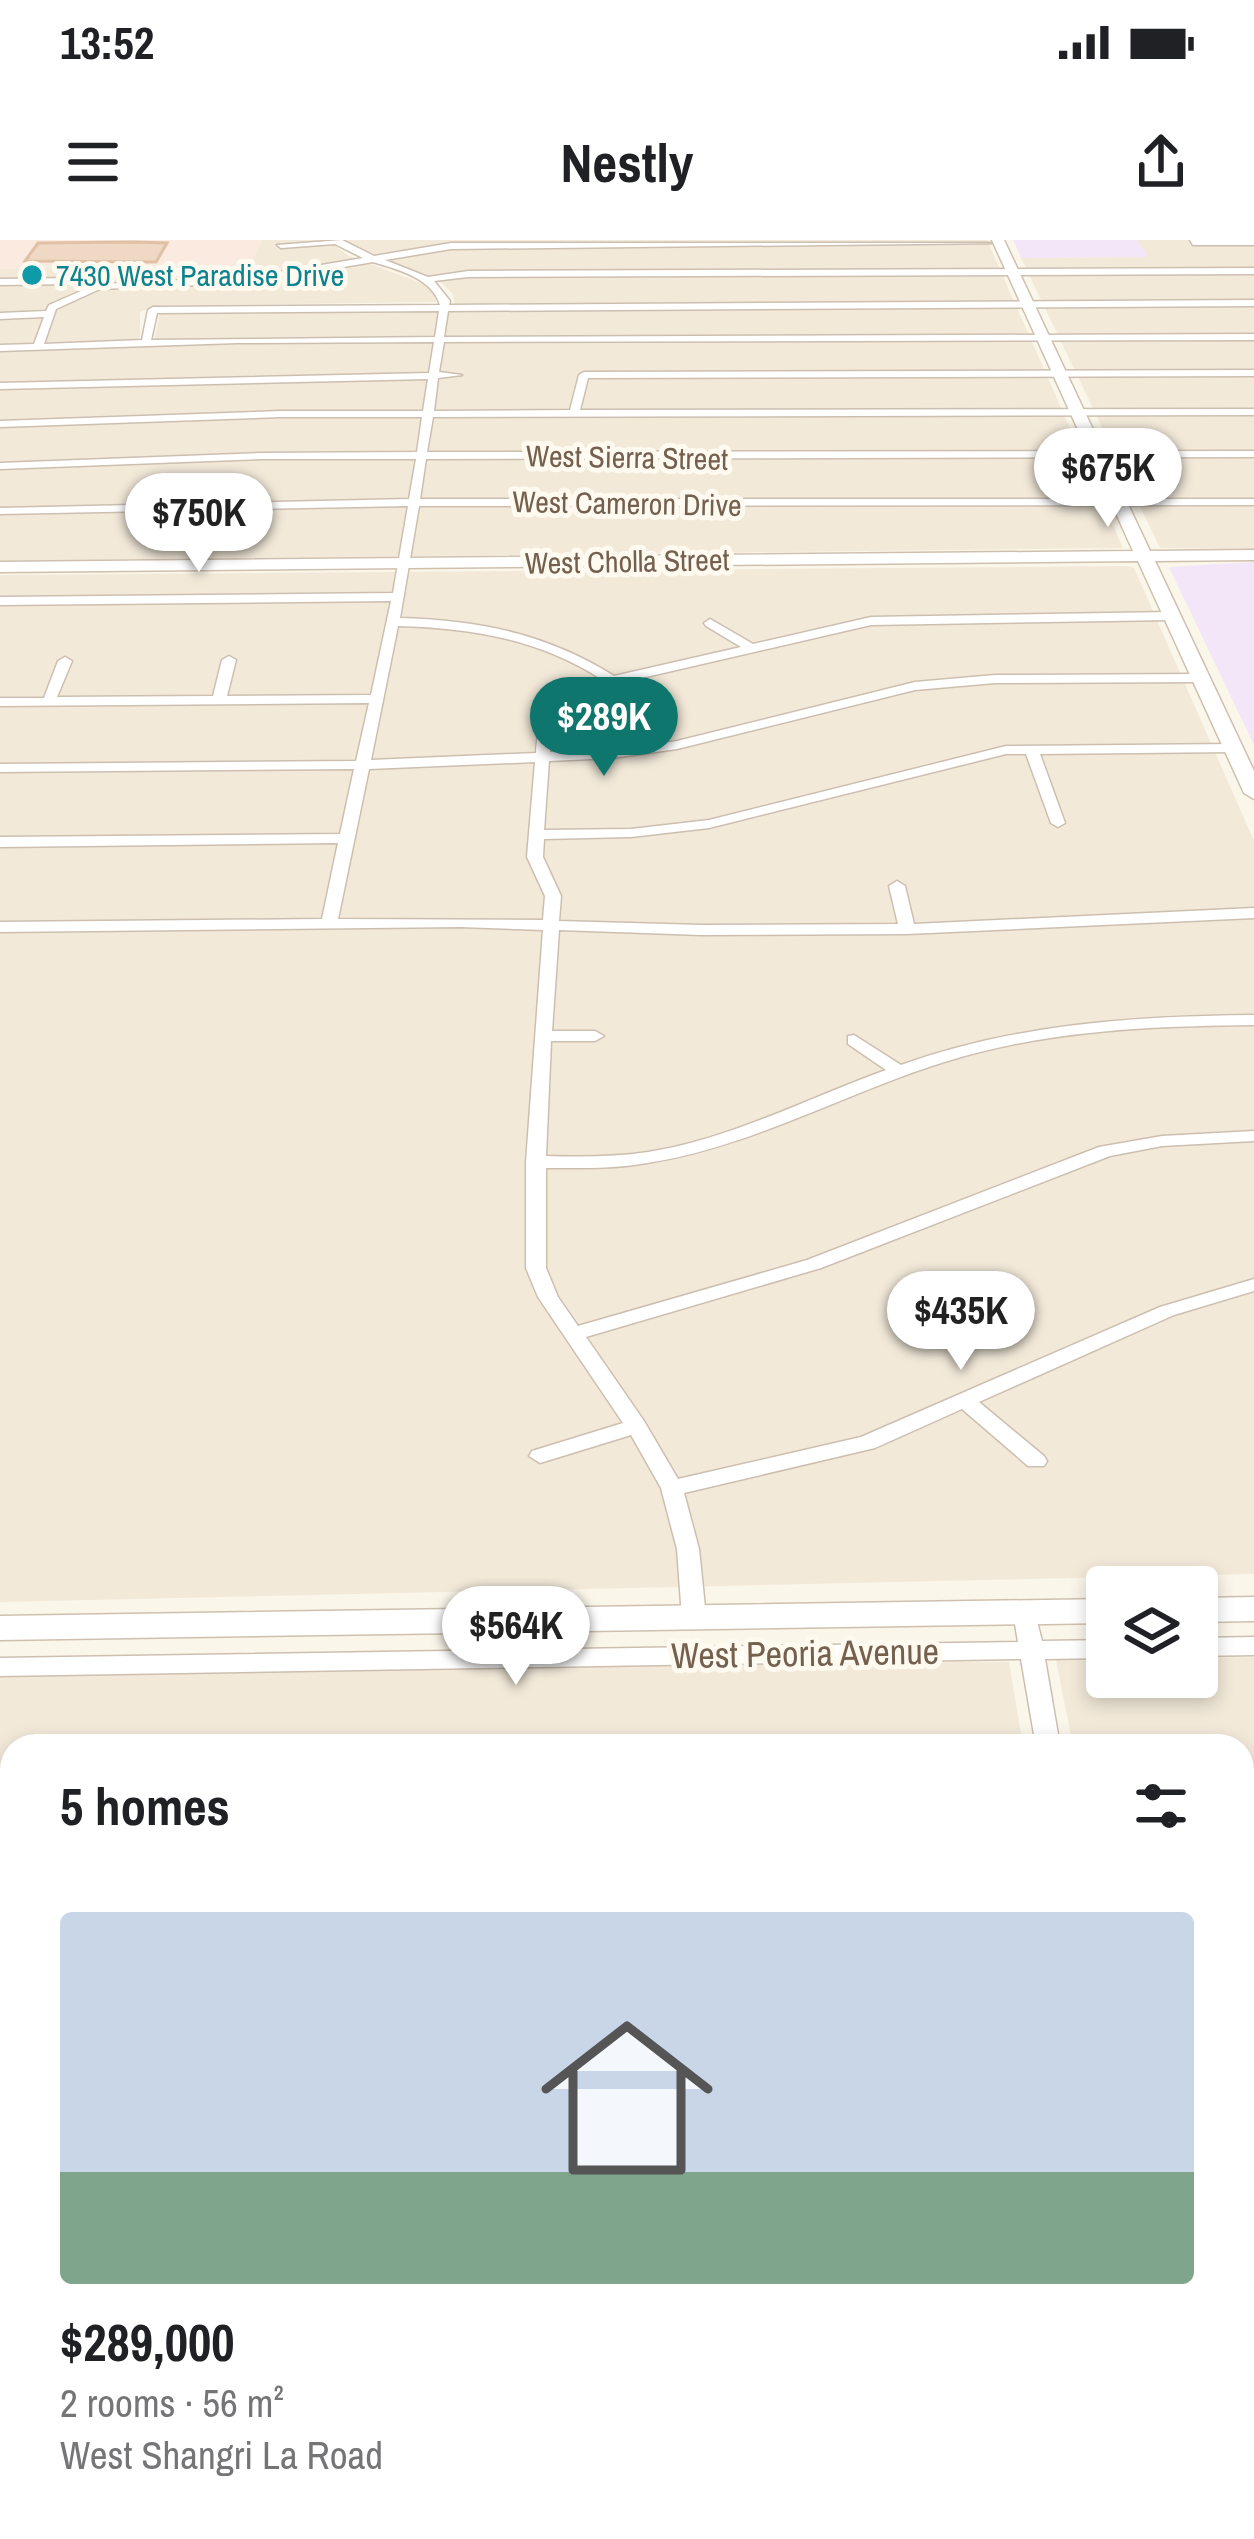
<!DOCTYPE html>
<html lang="en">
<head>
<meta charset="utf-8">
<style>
	:root { --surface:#fff; --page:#f2f2f2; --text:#202124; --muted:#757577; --accent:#0f766e }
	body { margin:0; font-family:"Archivo Narrow",sans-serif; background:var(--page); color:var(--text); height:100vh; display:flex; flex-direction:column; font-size:45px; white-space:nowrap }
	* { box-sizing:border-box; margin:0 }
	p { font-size:39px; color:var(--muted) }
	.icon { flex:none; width:66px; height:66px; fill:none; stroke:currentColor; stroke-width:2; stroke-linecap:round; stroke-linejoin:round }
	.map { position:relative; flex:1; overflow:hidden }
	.side { position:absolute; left:0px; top:1494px; width:1254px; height:807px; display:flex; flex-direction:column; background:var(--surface); border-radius:36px 36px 0 0; box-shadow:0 6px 18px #0003 }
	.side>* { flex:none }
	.tools { position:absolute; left:1086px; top:1326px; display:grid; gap:24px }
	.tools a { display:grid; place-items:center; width:132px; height:132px; border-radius:12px; background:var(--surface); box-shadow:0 6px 18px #0003; font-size:60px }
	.price { position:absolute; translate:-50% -102px; padding:0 27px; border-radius:42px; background:#fff; color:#222; font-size:39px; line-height:78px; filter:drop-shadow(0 3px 6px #0008) }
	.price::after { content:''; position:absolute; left:50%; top:72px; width:36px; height:27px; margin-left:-18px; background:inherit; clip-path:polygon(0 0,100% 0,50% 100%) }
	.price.selected { background:var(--accent); color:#fff }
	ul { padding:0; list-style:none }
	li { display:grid; align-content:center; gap:24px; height:636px; padding:0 60px }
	li span { display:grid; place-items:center; height:372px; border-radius:12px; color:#555 }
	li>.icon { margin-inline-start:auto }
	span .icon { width:216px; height:216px; fill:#fffc; stroke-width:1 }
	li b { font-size:51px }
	h2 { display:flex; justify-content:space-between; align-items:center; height:144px; padding:0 60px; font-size:51px }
	.status { display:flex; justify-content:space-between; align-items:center; height:84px; padding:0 60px; background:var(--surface); direction:ltr }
	.status svg { height:33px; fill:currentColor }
	header { display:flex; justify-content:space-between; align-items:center; height:156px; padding:0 60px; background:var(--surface); font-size:54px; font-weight:700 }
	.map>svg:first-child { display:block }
	.residential { fill:#f2e9d9 }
	.commercial { fill:#faeadf }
	.education { fill:#f3e6f8 }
	.building { fill:#efd9c4; stroke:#e0c1a5; stroke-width:3 }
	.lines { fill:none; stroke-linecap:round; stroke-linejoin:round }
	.street-casing { stroke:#cdbfb0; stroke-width:3 }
	.secondary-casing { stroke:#cfc0ae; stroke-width:3 }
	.street { fill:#fff; fill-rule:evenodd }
	.secondary { fill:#fff; fill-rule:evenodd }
	.culture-dot { fill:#0f9aa8; stroke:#fefaf0; stroke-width:4.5 }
	.labels { text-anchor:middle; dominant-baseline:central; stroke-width:10; stroke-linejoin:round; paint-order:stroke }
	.far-culture-label { font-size:30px; fill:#0d838f; stroke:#fefaf0; text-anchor:start }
	.far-street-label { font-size:30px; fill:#75604f; stroke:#fefaf0 }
	.street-label { font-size:36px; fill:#75604f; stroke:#fefaf0 }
</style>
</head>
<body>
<div class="status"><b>13:52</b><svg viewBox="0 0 49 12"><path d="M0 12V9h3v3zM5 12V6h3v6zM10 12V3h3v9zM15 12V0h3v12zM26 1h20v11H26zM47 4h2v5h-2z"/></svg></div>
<header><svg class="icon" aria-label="menu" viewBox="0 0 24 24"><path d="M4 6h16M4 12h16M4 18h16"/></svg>Nestly<svg class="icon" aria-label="share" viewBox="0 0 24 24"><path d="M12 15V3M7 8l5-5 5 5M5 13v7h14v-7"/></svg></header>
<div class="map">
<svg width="1254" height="2299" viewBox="0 0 1254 2299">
	<rect width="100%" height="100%" fill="#fbf6ea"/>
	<g class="residential">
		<polygon points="262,0 328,0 349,16 421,43 434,52 436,62 154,66 140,72 140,97 134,101 0,105 0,29 248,28"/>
		<polygon points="345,0 987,0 1123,308 0,321 0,110 153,106 160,72 455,67 453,54 442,43 359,11"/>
		<polygon points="1137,0 1254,0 1254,309 1160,308 1021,18 1146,17"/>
		<polygon points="1128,326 1134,328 1254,601 1254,1334 0,1362 0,335"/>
		<polygon points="1254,1417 1254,2299 1224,2299 1222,2289 1242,2289 1242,1506 1073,1506 1056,1420 1107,1419 1107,1437 1197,1437 1197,1418"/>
		<polygon points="1009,1422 1023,1506 12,1506 12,2289 159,2289 158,2299 0,2299 0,1423"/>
	</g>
	<polygon class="commercial" points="0,0 262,0 249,28 0,29"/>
	<g class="education">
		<polygon points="1013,0 1137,0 1148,17 1021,18"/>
		<polygon points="1254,322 1254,505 1169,327"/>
		<polygon points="228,2289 1161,2289 1163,2299 226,2299"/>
	</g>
	<polygon class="building" points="38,3 132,2 167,3 156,22 25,21"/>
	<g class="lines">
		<defs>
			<g id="street">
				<path d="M342 0 374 16 451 3H1004L451 9 385 20 428 37 468 31 1254 28V34L468 37 434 41 450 61 449 65 1254 60V66L448 71 444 97 1254 94V100L444 102 439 132 462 135 438 138 434 171 570 170 579 135 584 132 1254 130V136L588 138 580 170 1254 169V175L433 177 427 212 1254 211V217L426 219 420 259H1254V265L419 266 400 378C478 380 548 394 614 436L741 407 706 386 704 383 710 379 753 404 871 377 1171 372 1177 376 1171 380 871 385 581 452C548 469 552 478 550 512L612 510 677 501 915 442 995 435 1199 434 1206 438 1199 442 995 443 915 450 677 509 612 518 549 521 544 590 631 589 709 580 1006 506 1233 504 1240 508 1233 512 1040 514 1065 583 1058 587 1051 583 1026 514H1006L709 588 631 597 544 599 543 617 561 656 559 681 701 685 898 684 889 646 897 641 905 646 914 684 1254 668V678L907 694 701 695 559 690 552 791H595L604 796 595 801H551L546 916C580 917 615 917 648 912 731 899 808 858 886 830L848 804V796L854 795 901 825C1015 784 1135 776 1254 775V785C1156 786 1056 790 961 817 855 847 757 906 647 923 614 929 580 928 546 928V1028L558 1057 578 1086 807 1020 1099 907 1162 896 1254 891V901L1162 906 1110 916 821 1028 586 1097 644 1181 678 1239 861 1197 1160 1067 1254 1039V1051L1174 1075 979 1162 1044 1216 1047 1221 1044 1226H1028L962 1169 875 1208 684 1253 699 1309 706 1377 702 1383H686L682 1377 677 1309 661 1248 631 1195 540 1223 529 1216 532 1211 623 1183 538 1057 526 1028V922L543 690 460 687 0 692V682L322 679 338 603 0 607V597L340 594 354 529 0 532V524L356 521 369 463 0 466V458H44L58 421 65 417 72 421 57 457 213 456 222 420 229 416 236 420 227 456 371 455 391 361 0 365V357L393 353 408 266 0 274V268L409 259 416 219H261L0 229V223L261 213 417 212 422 177H281L0 187V181L281 171H423L428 139 0 149V143L429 133 434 102 237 103 0 111V105L34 104 44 77 0 79V73L46 71 49 65 90 47 73 44 0 45V39L73 38 102 44 250 37 363 18 335 4 281 8 277 5ZM373 22C399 30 432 38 440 65L153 67 148 70 142 100 44 104 56 69 100 49 250 43ZM439 71 435 97 151 100 157 73ZM398 386C472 388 538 399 601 439 544 453 541 456 536 513L371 520ZM535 522 527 617 545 656 543 680 338 679 369 529Z"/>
				<polygon points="1190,0 1254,0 1254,5 1193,5"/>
				<polygon points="1025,1364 1033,1366 1042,1401 1107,1400 1107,1418 1045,1419 1060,1506 1036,1506 1021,1419 0,1436 0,1418 1018,1402 1013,1372 1017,1366"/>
				<polygon points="1254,1397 1254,1415 1197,1416 1197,1398"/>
				<rect x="1242" y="1625" width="12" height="22"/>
				<rect x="1242" y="1901" width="12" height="26"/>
				<rect x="1242" y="2245" width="12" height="34"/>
				<polygon points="179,2289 213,2289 211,2299 177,2299"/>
				<polygon points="1177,2289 1211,2289 1212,2299 1178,2299"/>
			</g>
			<g id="secondary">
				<polygon points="992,0 1004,0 1150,311 1254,310 1254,320 1155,321 1254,531 1254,559 1244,553 1138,321 0,332 0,322 1133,311"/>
				<polygon points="1254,1357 1254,1381 1197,1382 1197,1358"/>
				<polygon points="1107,1359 1107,1383 0,1400 0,1376"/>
			</g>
		</defs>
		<use href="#street" class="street-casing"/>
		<use href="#secondary" class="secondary-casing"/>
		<use href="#street" class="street"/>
		<use href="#secondary" class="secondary"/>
	</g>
	<circle class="culture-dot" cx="32" cy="35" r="12"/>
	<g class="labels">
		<g class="far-culture-label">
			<text x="56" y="35">7430 West Paradise Drive</text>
		</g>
		<g class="far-street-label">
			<text transform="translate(627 217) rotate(1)">West Sierra Street</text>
			<text transform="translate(627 263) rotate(1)">West Cameron Drive</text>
			<text transform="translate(627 321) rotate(-1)">West Cholla Street</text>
		</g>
		<g class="street-label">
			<text transform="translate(805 1413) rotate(-1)">West Peoria Avenue</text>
		</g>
	</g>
</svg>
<div class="tools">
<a><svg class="icon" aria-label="layers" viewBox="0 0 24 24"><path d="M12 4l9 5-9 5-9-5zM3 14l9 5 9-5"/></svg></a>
</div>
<b class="price" style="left:1108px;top:290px">$675K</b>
<b class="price" style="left:199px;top:335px">$750K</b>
<b class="price selected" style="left:604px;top:539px">$289K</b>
<b class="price" style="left:961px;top:1133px">$435K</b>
<b class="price" style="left:516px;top:1448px">$564K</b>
<section class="side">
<h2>5 homes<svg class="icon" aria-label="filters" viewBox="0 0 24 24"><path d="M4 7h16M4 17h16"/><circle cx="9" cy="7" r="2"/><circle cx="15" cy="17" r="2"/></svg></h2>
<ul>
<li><span style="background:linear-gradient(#c9d6e8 70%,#7fa58c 0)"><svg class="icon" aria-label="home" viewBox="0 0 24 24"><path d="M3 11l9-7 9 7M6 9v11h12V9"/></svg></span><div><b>$289,000</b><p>2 rooms · 56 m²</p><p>West Shangri La Road</p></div></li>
</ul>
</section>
</div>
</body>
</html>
